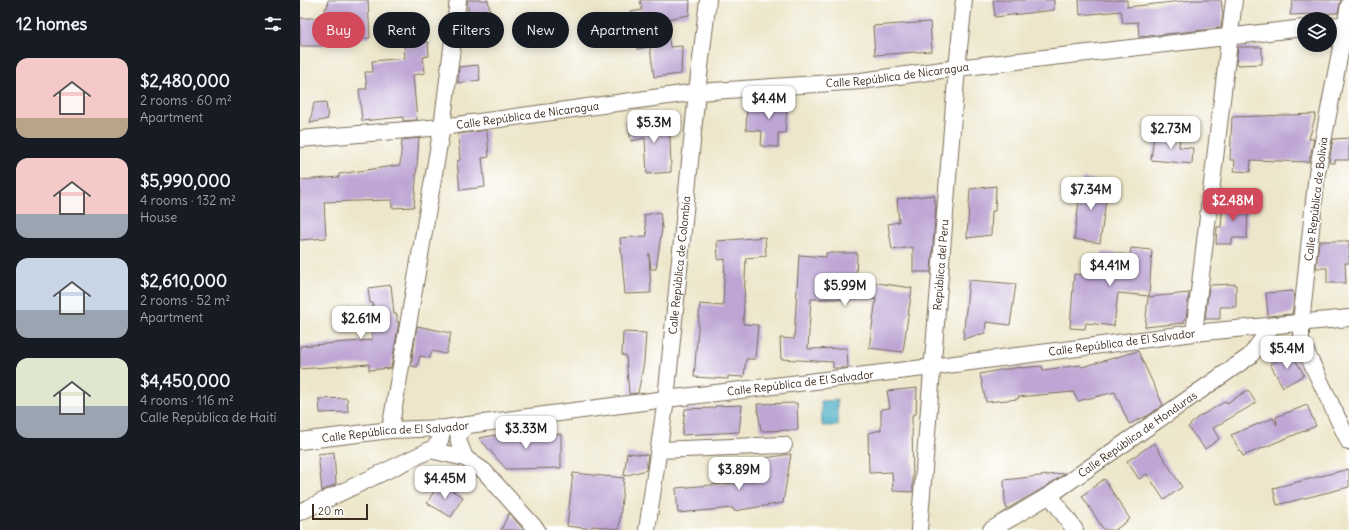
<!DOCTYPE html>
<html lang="en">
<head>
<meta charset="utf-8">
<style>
	:root { --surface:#171b24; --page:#242831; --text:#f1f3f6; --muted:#9ea1a6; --accent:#d1495b }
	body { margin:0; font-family:Delius,sans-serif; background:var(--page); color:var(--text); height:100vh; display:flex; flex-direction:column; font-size:15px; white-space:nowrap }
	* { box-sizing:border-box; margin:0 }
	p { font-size:13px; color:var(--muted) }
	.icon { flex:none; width:22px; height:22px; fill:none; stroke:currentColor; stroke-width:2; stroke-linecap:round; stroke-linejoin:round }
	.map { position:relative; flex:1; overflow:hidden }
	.side { display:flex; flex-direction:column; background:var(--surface); width:300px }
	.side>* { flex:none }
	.hud { position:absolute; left:12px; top:12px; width:380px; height:36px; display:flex; gap:8px }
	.fabs { position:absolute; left:997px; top:12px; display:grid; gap:8px }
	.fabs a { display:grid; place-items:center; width:40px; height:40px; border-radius:50%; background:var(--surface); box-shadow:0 2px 10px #0003; font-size:20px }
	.scale { position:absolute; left:12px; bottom:10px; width:56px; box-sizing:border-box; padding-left:4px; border:2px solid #3b2a1e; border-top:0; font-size:11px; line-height:14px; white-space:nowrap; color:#3b2a1e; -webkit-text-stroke:3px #fff; paint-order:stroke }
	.price { position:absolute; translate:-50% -34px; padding:0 9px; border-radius:8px; background:#fff; color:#222; font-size:13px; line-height:26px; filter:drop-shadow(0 1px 2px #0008) }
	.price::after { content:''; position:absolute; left:50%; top:24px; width:12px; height:9px; margin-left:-6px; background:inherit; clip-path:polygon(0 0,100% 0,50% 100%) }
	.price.selected { background:var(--accent); color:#fff }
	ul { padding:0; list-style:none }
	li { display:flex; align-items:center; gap:12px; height:100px; padding:0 16px }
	li span { display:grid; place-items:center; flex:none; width:112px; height:80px; border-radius:12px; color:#555 }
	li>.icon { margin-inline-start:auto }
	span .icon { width:48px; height:48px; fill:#fffc; stroke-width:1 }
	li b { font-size:17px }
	h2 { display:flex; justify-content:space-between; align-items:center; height:48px; padding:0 16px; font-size:17px }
	.pill { padding:0 14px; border-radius:18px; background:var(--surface); box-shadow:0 2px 10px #0003; font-size:14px; line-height:36px }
	.pill.selected { background:var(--accent); color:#fff }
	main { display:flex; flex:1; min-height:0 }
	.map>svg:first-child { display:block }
	.water { fill:#44acc3; stroke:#406b70 }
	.building { fill:#bea6d4 }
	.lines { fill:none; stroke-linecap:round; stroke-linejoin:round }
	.street-casing { stroke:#796c5a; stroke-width:18 }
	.street { stroke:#fff; stroke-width:16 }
	.labels { text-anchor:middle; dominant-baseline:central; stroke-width:3; stroke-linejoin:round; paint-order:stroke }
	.street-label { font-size:11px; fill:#3b2a1e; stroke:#fff }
</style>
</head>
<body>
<main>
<section class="side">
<h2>12 homes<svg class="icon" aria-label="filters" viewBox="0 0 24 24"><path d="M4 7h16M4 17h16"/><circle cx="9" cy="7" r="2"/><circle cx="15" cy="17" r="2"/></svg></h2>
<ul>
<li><span style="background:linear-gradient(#f6c9c9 75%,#b9a48a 0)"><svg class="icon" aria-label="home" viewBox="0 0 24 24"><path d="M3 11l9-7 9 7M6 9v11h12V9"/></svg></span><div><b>$2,480,000</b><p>2 rooms · 60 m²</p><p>Apartment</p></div></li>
<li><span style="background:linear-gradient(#f6c9c9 70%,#9aa5b1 0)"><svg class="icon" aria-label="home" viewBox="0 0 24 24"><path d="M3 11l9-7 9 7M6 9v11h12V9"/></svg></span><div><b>$5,990,000</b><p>4 rooms · 132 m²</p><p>House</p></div></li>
<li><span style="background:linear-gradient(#c9d6e8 65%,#9aa5b1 0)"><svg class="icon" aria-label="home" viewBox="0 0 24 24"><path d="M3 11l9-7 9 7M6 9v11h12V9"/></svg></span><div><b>$2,610,000</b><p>2 rooms · 52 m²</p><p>Apartment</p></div></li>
<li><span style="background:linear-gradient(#dfe7d0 60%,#9aa5b1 0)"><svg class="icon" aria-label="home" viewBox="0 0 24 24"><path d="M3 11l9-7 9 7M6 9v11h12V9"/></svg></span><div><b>$4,450,000</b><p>4 rooms · 116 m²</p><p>Calle República de Haití</p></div></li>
</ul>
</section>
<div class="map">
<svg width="1049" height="530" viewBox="0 0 1049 530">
	<rect width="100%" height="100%" fill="#fff"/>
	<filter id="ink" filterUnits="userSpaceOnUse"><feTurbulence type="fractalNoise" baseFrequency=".025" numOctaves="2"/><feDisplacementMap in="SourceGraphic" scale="8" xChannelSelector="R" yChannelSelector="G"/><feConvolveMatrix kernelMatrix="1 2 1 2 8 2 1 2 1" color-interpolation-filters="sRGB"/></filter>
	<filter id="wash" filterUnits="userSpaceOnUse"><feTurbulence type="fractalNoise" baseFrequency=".012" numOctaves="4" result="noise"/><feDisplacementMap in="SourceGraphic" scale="16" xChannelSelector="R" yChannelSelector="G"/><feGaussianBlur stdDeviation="0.9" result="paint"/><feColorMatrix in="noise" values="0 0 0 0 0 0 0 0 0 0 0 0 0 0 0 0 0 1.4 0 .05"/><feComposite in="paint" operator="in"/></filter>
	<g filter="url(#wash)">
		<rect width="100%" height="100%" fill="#ede6ca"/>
		<polygon class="water" points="537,400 538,426 522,426 521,401"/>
		<g id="blocks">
			<g class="building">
				<polygon points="28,0 68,0 70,38 24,40 24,46 0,46 0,18 26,18 25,8 27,8"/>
				<polygon points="167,0 188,0 191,16 169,19"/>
				<polygon points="340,0 390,0 389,15 367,19 370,47 382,46 381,74 354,77 350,47 337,49 334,26 332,26 330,12 342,10"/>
				<polygon points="693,0 754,0 754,10 695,17"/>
				<polygon points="779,0 827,0 827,7 891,0 921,0 923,15 921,28 839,37 838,22 823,23 821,11 780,15"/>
				<polygon points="993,0 1041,0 1038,13 990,15"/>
				<polygon points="630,22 632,51 575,55 573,26"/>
				<polygon points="128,42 129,56 123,57 125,73 113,75 117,120 103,121 103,117 62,121 59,89 67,89 65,72 73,72 72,61 105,58 104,44"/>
				<polygon points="938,47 962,47 962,64 936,65"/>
				<polygon points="178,65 180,80 158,83 159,67"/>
				<polygon points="488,96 485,133 478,133 478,147 461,146 462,131 446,130 447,106 463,107 463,99"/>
				<polygon points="26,102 28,119 10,123 14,103"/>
				<polygon points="1016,114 1009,139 1014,139 1009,162 951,160 950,172 934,171 935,160 930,160 932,117"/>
				<polygon points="366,118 370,137 371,172 347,174 345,138 331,141 328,124"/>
				<polygon points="187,130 189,157 182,158 185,187 160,190 157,161 160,160 158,134"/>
				<polygon points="854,135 880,137 879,147 893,148 892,164 851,160"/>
				<polygon points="119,138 114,207 92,208 92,200 24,202 26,238 0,240 0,180 39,177 39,174 100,165 102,140"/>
				<polygon points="1049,138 1049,160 1035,160 1035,163 1029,163 1033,139"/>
				<polygon points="782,178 802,181 802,186 808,186 800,243 774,239"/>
				<polygon points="696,186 695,211 692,211 691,235 667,238 670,189"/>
				<polygon points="634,195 636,206 631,272 613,272 613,247 592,250 588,224 599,222 597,199"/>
				<polygon points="923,201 948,201 947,238 932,238 932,244 916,244 917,227 921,227"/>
				<polygon points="360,212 362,228 356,269 351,269 349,253 351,293 325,294 320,238 347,236 344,215"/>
				<polygon points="465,237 466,256 446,258 443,324 458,325 455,359 446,359 444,377 428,376 428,379 394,377 400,304 423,306 425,259 418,260 417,241"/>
				<polygon points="1019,241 1049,241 1049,263 1045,263 1046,283 1027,283 1027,268 1016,268"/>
				<polygon points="831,248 852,250 849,296 818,293 814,326 786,323 785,329 770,328 774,274 799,276 802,252 830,255"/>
				<polygon points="526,253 557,253 556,280 612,288 603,352 569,348 576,299 511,299 508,349 547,348 548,368 533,368 533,362 481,359 480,338 494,339 499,255 526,257"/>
				<polygon points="669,280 716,284 710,325 686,322 685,333 663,339"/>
				<polygon points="936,284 936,307 920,307 920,319 905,319 909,285"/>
				<polygon points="91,285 94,314 97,314 97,322 99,322 91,368 69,370 69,364 0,369 0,346 72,340 73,303 70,303 68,288"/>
				<polygon points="993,291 994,302 992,314 968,316 966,293"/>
				<polygon points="889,293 886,319 884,319 884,323 845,327 848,297"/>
				<polygon points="117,326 151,333 146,354 132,351 130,358 120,356 117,367 111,366"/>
				<polygon points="323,332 346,333 344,362 338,393 329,394 326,356 322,355"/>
				<polygon points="838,351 863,405 849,415 829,424 815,392 778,401 773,392 718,397 718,399 686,402 680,374 700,370 721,367 721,368 742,366 743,370 780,365 782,367"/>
				<polygon points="991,352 1004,375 983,387 970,364"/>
				<polygon points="617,388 616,414 612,415 613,492 593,491 592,472 569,473 568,433 581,430 581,409 590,408 587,391"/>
				<polygon points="948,390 956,403 913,428 919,439 905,449 888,427 897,418 926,401 927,403"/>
				<polygon points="47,398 48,412 20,413 19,399"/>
				<polygon points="497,403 498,430 461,431 457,404"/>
				<polygon points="442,405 439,432 382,435 385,409 414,408 415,406"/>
				<polygon points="1007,405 1016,426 943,456 931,435 973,418 977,425 976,417"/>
				<polygon points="225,430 225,434 261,434 261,468 206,469 179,438"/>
				<polygon points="854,443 882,487 864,500 847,474 839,479 827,461"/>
				<polygon points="34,452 36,484 22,491 18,454"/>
				<polygon points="327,453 348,455 346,470 324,476"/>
				<polygon points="491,454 483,503 434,511 433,508 378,513 376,488 434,483 468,478 465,458"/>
				<polygon points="1049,469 1049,487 977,505 973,488"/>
				<polygon points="273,473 324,478 319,529 292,526 292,529 267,526"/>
				<polygon points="766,473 745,487 707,509 705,502 704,480"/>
				<polygon points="804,479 830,519 815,530 804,530 782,496"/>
				<polygon points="139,483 163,497 151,517 127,503"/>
				<polygon points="209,513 224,530 201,530"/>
			</g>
		</g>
	</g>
	<g filter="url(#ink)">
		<use href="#blocks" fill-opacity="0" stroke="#796c5a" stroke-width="1"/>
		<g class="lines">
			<defs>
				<g id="street">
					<polyline points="1049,5 1017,173 1001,323 1001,341 1049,442"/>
					<polyline points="1030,26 1049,24"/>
					<path id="s1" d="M0 139 142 127 397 92 561 81 657 68 1004 28"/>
					<polyline points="894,333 934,0"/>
					<polyline points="90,430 142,127 158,0"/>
					<path id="s2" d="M0 441 90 430 145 428 366 399 632 367 894 333 1049 318"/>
					<polyline points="130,450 165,458 184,471 237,530"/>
					<polyline points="359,450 484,445"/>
					<path d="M165 458C159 441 153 439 167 425"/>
					<polyline points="750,495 775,530"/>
					<path d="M0 512 130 450C137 446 142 441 141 433L132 429"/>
					<path id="s3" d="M347 530 366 399 397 92 408 0"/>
					<path id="s4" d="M619 530 657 68 664 0"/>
					<path id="s5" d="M691 530 750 495 950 356 972 326"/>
				</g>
			</defs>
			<use href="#street" class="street-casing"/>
			<use href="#street" class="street"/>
		</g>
	</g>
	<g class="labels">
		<g class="street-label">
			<text stroke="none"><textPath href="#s1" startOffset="601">Calle República de Nicaragua</textPath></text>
			<text stroke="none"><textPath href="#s1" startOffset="229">Calle República de Nicaragua</textPath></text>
			<text transform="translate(1016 199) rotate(-83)">Calle República de Bolivia</text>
			<text stroke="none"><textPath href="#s3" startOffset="267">Calle República de Colombia</textPath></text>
			<text stroke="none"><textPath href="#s4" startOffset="266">República del Peru</textPath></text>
			<text stroke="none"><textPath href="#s2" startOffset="828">Calle República de El Salvador</textPath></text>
			<text stroke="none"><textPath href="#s2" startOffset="504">Calle República de El Salvador</textPath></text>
			<text stroke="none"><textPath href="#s2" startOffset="96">Calle República de El Salvador</textPath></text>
			<text stroke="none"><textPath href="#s5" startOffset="175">Calle República de Honduras</textPath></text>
		</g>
	</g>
</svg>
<div class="fabs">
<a><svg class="icon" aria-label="layers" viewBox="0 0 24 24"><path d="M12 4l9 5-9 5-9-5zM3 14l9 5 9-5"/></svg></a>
</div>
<div class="scale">20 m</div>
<b class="price" style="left:469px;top:120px">$4.4M</b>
<b class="price" style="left:354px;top:144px">$5.3M</b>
<b class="price" style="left:871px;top:150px">$2.73M</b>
<b class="price" style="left:791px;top:211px">$7.34M</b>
<b class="price selected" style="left:933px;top:222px">$2.48M</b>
<b class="price" style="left:810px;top:287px">$4.41M</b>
<b class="price" style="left:545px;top:307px">$5.99M</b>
<b class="price" style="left:61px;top:340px">$2.61M</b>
<b class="price" style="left:987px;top:370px">$5.4M</b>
<b class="price" style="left:226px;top:450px">$3.33M</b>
<b class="price" style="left:439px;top:491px">$3.89M</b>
<b class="price" style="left:145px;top:500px">$4.45M</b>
<div class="hud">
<a class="pill selected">Buy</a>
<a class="pill">Rent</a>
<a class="pill">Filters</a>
<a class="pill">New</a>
<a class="pill">Apartment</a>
</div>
</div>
</main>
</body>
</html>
